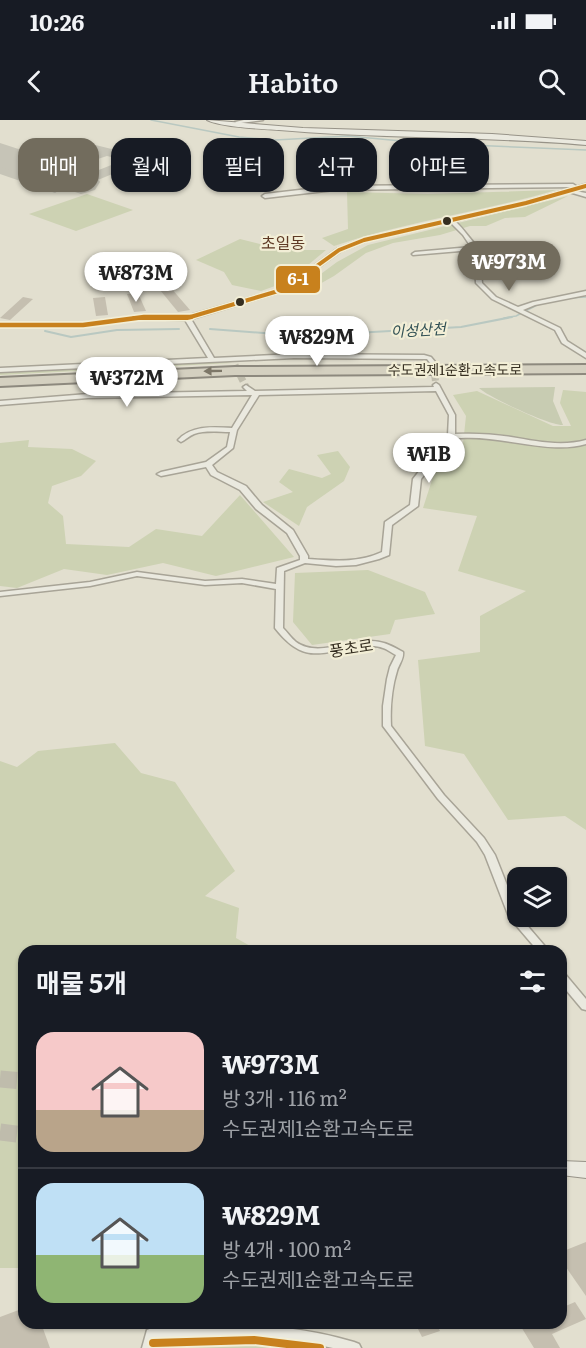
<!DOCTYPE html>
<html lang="ko">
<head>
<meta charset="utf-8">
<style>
	:root { --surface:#171b24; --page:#20242c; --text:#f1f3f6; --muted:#9ea1a6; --line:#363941; --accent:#726c5d }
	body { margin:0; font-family:Literata,"Noto Sans KR",serif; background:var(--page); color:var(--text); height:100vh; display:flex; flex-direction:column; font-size:22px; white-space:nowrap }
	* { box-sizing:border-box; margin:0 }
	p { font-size:20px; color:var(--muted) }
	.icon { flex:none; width:33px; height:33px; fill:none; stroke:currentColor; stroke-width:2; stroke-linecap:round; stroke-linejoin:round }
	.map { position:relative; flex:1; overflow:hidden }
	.panel { position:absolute; left:18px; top:825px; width:549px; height:384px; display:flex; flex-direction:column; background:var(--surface); border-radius:18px; box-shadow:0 2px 4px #0004 }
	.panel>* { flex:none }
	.top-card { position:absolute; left:18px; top:18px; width:550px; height:54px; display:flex; gap:12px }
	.buttons { position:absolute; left:507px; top:747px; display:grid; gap:12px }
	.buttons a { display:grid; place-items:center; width:60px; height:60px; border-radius:12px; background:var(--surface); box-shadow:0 2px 4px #0004; font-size:30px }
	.price { position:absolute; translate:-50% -51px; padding:0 14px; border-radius:21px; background:#fff; color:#222; font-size:20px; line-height:39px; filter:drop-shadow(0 2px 3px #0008) }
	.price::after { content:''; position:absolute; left:50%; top:36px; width:18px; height:14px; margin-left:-9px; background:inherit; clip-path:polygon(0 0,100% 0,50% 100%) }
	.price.selected { background:var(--accent); color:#fff }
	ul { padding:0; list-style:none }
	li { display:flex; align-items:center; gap:18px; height:150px; padding:0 18px }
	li+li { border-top:2px solid var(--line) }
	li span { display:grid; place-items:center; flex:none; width:168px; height:120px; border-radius:18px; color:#555 }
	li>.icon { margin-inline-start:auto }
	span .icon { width:72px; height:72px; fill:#fffc; stroke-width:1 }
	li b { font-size:26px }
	h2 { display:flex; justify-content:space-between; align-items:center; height:72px; padding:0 18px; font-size:26px }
	.tag { padding:0 21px; border-radius:18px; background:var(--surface); box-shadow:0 2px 4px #0004; font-size:21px; line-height:54px }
	.tag.selected { background:var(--accent); color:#fff }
	.status { display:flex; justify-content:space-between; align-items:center; height:42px; padding:0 30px; background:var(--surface); direction:ltr }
	.status svg { height:16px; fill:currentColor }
	header { display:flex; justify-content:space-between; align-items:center; height:78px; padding:0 18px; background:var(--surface); font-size:27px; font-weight:600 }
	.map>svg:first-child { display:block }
	.green { fill:#cdd2b3 }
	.cemetery { fill:#c8ccb2 }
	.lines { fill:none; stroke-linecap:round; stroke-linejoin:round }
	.stream-far1 { stroke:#b9c8c1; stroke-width:1.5 }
	.stream { stroke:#b9c8c1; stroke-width:2 }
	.taxiway { fill:#c6c4b7; fill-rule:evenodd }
	.runway { fill:#c6c4b7; fill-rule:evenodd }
	.building { fill:#c5bfb0 }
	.street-tunnel { stroke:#bfbcac; stroke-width:7; stroke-dasharray:7 4; stroke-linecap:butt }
	.secondary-tunnel { stroke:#bfbcac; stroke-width:17; stroke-dasharray:17 9; stroke-linecap:butt }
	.street-casing { stroke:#a8a497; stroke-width:3 }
	.secondary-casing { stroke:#979388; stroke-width:2 }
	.highway-casing { stroke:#8d897e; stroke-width:4 }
	.street { fill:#eae9df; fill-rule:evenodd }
	.secondary { fill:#eae9df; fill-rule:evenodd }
	.highway { fill:#d4d0c0; fill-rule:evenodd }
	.bus-1-far1-casing { stroke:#f2eed6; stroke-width:7 }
	.bus-1-casing { stroke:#f2eed6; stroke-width:8 }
	.bus-2-casing { stroke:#f2eed6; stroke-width:12 }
	.bus-1-far1 { stroke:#c8811d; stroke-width:4 }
	.bus-1 { stroke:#c8811d; stroke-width:4.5 }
	.bus-2 { stroke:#c8811d; stroke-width:8 }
	.oneway { fill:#7d7768 }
	.bus-dot { fill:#352e20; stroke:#f2eed6; stroke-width:2 }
	.labels { text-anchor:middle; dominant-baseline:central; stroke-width:4.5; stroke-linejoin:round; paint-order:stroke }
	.far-street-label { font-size:14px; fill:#352e20; stroke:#f2eed6 }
	.far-water-label { font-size:15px; font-style:italic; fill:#315054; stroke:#f2eed6 }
	.far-quarter-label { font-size:16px; fill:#5e3924; stroke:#f2eed6 }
	.street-label { font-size:16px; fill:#352e20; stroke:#f2eed6 }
	.line-badge { stroke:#f2eed6; stroke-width:2 }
	.badge-label { font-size:16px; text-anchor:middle; font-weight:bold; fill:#fff }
</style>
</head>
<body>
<div class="status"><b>10:26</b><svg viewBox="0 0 49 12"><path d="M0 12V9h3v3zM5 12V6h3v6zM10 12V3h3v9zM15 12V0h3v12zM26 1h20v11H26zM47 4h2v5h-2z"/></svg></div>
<header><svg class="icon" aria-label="back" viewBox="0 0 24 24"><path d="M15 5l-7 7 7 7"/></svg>Habito<svg class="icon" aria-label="search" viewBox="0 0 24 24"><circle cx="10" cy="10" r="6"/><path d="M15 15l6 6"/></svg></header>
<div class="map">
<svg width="586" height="1228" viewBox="0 0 586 1228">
	<rect width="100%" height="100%" fill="#e2dfcf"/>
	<g class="green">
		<path d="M556 70C483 92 407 101 334 126L322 118 348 109 347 72 428 74Z"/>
		<polygon points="87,74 133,90 76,111 29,94"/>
		<polygon points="568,76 525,97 505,98 486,106 470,106 440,115 393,123 366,133 334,156 309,170 298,171 337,142 368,125"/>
		<polygon points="240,119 284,130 326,130 289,161 261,171 232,165 224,152 196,140"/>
		<polygon points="226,242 232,243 0,255 0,252"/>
		<polygon points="563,270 586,272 586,710 565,696 508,700 464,634 425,626 418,540 480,532 480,496 526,471 458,451 477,396 423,388 441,332 463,324 466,296 453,275 477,271 553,306 571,306 560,283"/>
		<polygon points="29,320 28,327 72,329 96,341 81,356 52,366 48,383 63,396 66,424 129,427 156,409 202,416 240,375 294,437 216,456 163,443 107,455 64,449 17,468 0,466 0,323"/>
		<polygon points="338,331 350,347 344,361 307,387 299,406 263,382 293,372 279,362 289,349 322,358 331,354 317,335"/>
		<polygon points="368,450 425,472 435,494 395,500 390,514 312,525 293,502 295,453"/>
		<polygon points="115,623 141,653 175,662 235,751 205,776 239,788 236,818 259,831 24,831 24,1148 0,1148 0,641 17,647 38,631"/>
		<polygon points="232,1215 291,1219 318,1228 160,1228 163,1222 176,1216"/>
	</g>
	<path class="cemetery" d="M555 267 553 281 563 305C551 306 488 277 479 268Z"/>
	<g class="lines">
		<g class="stream-far1">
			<polyline points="151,0 239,17 275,20 348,16 423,23 586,30"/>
			<polyline points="569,178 586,177"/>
			<polyline points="504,198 516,196 539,184"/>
		</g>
		<g class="stream">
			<polyline points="210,209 302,216 461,207 512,197"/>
			<polyline points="45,211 71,217 117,210 179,209"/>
		</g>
		<polygon class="taxiway" points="67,18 144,37 146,40 81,67 76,65 73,62 76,59 124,40 107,36 52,54 42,54 40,51 42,48 88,33 67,27 7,46 60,65 63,68 55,73 0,54 0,39"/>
		<polygon class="runway" points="0,23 95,54 100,62 95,70 81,74 0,47"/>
	</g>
	<g class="building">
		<polygon points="110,140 132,159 147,156 154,163 130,168 115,154 100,157 93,150 108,147 106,145"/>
		<polygon points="171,168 190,190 178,192 160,170"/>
		<polygon points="138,173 146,191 134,192 127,174"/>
		<polygon points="23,177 33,179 10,200 0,198"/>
		<polygon points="105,177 108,195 96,196 93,178"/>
		<polygon points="586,1122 586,1176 561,1140 561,1132"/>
		<polygon points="575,1182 586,1199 552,1214 560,1228 534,1228 520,1205 561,1203 561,1188"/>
		<polygon points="24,1188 24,1203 41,1203 50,1228 0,1228 0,1197"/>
		<polygon points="415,1203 436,1203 440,1211 422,1217"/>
	</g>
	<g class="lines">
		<g class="street-tunnel">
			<polyline points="433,243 436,265"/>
			<polyline points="235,245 246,267"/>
		</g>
		<g class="secondary-tunnel">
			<polyline points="0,959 24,961"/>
			<polyline points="0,1012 24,1015"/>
		</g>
		<defs>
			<g id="street">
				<polygon points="244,0 263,0 241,3 242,5 240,6 235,2"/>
				<polygon points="573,64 576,66 575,67 334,70 265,78 262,76 265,74 334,66"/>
				<path d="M586 64V68L575 71 586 73V77L569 72 528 84 455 101C464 109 471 121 479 128L477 129 480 143 482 163 496 177 518 187 533 182 586 171V175L535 185 523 190 560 208 567 221 586 233V238L562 223 555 210 492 179 476 163 475 143 472 130 413 135 412 134 415 132 471 127 463 115 450 102 366 121 341 131 287 170 191 199 214 238 294 234 424 235 431 237 436 243 435 244H431L427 239H424L294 238 0 252V248L208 238 185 200 144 199 83 207H0V203H83L144 195 187 196 283 168 337 129 362 119 525 82Z"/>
				<path d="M436 263 439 265 455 295V314C474 313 492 314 511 317 536 321 561 327 586 320V324C550 335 501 315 461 318 454 318 445 319 439 322 435 324 431 328 428 331L432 345 421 359 418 386 392 405 389 435 379 439 356 445 336 446 305 443 284 451 283 508C287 512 291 518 296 522 317 537 345 521 368 521 382 520 392 526 403 532 404 539 399 544 397 551 392 567 390 588 391 606L444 675 484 718 495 735 518 793V796H519L549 831H538L509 797 485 735 477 722 438 679 383 606V586L387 559 390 547 396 535C392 533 387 529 383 528 376 525 367 526 360 527 320 532 304 545 275 508L276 469 242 463 205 465 137 456 90 466 0 476V472L90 462 137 452 205 461 242 459 276 464 277 448 300 440V436L287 413 256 389 240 370 211 355 206 347 161 356 157 354 161 352 206 342 227 327 230 312C219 312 205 310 194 314 189 316 185 320 181 322L178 320C192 305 213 307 232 308L252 275 88 278 0 285V281L88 274 247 271 243 267 246 265 255 271 434 267 433 265ZM436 271 449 295 448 315 434 319 421 330 424 345 413 359 410 385 385 402 382 432C358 443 334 441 308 439V436L293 410 262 385 246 366 217 352 212 345 233 328 237 310 259 275Z"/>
				<polygon points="561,853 565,854 586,879 586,890 582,889 561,864"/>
				<path d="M204 1205C257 1204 303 1207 354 1222L359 1224 361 1228H333L304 1222 254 1217 157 1220 156 1228H142L147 1210 152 1208Z"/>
			</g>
			<g id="secondary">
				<path d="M207 0 303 8 492 14 586 21V25C484 16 381 19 279 10 262 9 220 7 207 0Z"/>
				<polygon points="561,1041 586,1042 586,1058 561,1055"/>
			</g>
			<polygon id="highway" points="586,245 586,253 235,255 0,266 0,258 235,247"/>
		</defs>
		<use href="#street" class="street-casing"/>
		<use href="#secondary" class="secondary-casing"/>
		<use href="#highway" class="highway-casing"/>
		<use href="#street" class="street"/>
		<use href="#secondary" class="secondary"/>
		<use href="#highway" class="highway"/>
		<defs>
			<polyline id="bus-1-far1" points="134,198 187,198 285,169 339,130 364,120 526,83 586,66"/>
			<polyline id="bus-1" points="0,205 83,205 144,197 191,197"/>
			<polyline id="bus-2" points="153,1223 254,1220 320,1228"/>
		</defs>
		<use href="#bus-1-far1" class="bus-1-far1-casing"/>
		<use href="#bus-1" class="bus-1-casing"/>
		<use href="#bus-2" class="bus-2-casing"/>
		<use href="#bus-1-far1" class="bus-1-far1"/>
		<use href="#bus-1" class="bus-1"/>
		<use href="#bus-2" class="bus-2"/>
	</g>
	<defs><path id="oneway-solid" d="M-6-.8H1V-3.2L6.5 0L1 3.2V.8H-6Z" transform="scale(1.5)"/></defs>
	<use class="oneway" href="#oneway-solid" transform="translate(213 251) rotate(179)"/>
	<g class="bus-dot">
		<circle cx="447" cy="101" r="5"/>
		<circle cx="240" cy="182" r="5"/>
	</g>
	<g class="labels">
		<g class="far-street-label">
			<text x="455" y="249">수도권제1순환고속도로</text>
		</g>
		<g class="far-water-label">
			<text transform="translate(418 209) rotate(-3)">이성산천</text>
		</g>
		<g class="far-quarter-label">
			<text x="283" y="122">초일동</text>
		</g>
		<g class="street-label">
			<text transform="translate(351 527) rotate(-9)">풍초로</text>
		</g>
	</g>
	<rect class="line-badge" x="275" y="145" width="46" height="29" rx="6" fill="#c8811d"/>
	<g class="badge-label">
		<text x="298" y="165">6-1</text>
	</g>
</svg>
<div class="buttons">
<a><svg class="icon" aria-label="layers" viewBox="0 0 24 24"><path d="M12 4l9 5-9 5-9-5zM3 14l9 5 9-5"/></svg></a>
</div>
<b class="price selected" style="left:509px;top:172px">₩973M</b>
<b class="price" style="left:136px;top:183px">₩873M</b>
<b class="price" style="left:317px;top:247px">₩829M</b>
<b class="price" style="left:127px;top:288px">₩372M</b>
<b class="price" style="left:429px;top:364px">₩1B</b>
<div class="top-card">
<a class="tag selected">매매</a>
<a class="tag">월세</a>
<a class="tag">필터</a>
<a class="tag">신규</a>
<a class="tag">아파트</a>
</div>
<section class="panel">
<h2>매물 5개<svg class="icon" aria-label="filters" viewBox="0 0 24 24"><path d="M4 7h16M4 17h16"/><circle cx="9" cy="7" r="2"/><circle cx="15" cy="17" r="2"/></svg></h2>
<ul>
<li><span style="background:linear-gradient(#f6c9c9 65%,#b9a48a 0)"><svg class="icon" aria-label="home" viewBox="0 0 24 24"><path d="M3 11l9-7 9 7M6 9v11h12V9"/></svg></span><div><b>₩973M</b><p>방 3개 · 116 m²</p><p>수도권제1순환고속도로</p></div></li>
<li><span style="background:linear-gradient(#bfe0f5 60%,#8fb573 0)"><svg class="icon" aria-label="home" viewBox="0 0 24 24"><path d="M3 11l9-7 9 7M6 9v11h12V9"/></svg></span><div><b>₩829M</b><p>방 4개 · 100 m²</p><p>수도권제1순환고속도로</p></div></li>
</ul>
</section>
</div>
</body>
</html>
